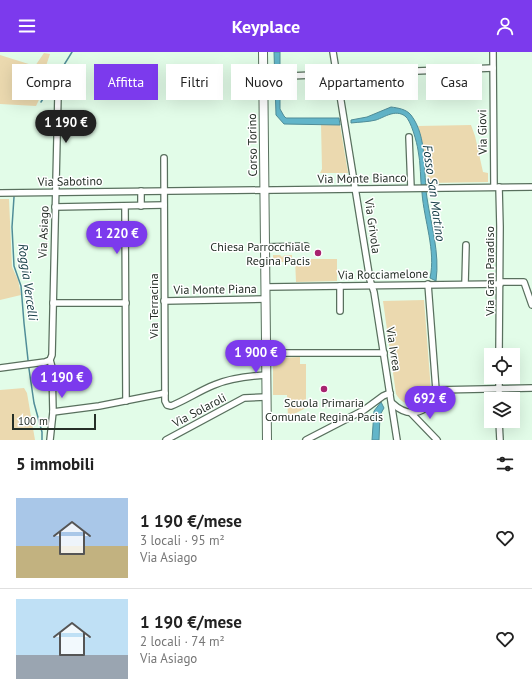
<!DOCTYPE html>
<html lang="it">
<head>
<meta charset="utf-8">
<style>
	:root { --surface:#fff; --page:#f6f6f6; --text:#222; --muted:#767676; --line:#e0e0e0; --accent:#7c3aed }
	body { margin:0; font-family:"PT Sans",sans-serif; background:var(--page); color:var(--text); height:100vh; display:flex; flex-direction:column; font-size:15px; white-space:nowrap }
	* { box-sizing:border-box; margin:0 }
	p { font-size:13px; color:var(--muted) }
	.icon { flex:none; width:22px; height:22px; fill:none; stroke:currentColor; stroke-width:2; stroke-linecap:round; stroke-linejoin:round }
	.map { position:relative; height:388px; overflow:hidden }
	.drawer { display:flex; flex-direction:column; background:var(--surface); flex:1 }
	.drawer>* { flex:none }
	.top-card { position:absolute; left:12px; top:12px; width:508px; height:36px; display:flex; gap:8px }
	.controls { position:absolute; left:484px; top:296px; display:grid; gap:8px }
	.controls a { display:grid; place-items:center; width:36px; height:36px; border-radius:0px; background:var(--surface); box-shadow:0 4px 16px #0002; font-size:20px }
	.scale { position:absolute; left:12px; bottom:10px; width:84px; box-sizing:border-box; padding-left:4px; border:2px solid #252f27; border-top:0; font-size:11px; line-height:14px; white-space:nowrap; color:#252f27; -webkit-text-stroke:3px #fff; paint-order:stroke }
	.price { position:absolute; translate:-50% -34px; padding:0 9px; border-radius:14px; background:var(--accent); color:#fff; font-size:13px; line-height:26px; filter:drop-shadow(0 1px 2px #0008) }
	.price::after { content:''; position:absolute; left:50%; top:24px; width:12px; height:9px; margin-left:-6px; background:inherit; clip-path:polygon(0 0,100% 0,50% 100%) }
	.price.on { background:#222; color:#fff }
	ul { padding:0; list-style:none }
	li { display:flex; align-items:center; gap:12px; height:100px; padding:0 16px }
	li+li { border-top:1px solid var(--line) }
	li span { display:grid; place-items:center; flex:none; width:112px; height:80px; border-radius:0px; color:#555 }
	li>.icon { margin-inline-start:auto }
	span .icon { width:48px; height:48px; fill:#fffc; stroke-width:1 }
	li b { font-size:17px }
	h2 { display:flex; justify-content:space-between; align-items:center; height:48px; padding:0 16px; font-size:17px }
	.chip { padding:0 14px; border-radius:0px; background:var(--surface); box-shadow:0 4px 16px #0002; font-size:14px; line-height:36px }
	.chip.on { background:var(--accent); color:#fff }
	header { display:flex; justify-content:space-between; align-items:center; height:52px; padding:0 16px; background:var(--accent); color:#fff; font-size:18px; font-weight:800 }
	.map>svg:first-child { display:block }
	.green { fill:#ebd9af }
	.water { fill:#62b5c9; stroke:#508d98 }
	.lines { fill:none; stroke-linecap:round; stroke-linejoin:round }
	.stream { stroke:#508d98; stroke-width:1.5 }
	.minor-casing { stroke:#59705e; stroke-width:8 }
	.secondary-casing { stroke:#59705e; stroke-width:10 }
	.minor { stroke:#fff; stroke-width:5.5 }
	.secondary { stroke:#fff; stroke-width:8 }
	.poi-dot { fill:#a7236f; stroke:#fff; stroke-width:1.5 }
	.labels { text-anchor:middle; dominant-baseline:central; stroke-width:3; stroke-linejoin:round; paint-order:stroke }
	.street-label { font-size:12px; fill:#252f27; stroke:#fff }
	.poi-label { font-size:12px; fill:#252f27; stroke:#fff; text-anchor:end }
	.water-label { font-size:13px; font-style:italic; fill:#113942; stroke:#fff }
</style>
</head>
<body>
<header><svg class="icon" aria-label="menu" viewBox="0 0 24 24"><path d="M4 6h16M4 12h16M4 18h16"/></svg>Keyplace<svg class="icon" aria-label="person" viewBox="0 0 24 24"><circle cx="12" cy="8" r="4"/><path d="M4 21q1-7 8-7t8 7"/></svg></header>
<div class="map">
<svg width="532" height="388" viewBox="0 0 532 388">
	<rect width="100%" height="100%" fill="#e2fce8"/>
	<g class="green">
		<polygon points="44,1 50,2 45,17 51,23 36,54 0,52 0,3 35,14"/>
		<polygon points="321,72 340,73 348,121 320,121 322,117"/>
		<polygon points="471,73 475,84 483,120 488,121 488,130 428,131 427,110 418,74"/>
		<polygon points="0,147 9,147 12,215 18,228 21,243 0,248"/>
		<polygon points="273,203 280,203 282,205 285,203 292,203 292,210 273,210"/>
		<polygon points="295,207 337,207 337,229 296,230"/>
		<path d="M424 248 431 339 426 349C414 355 403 354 396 342L383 249Z"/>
		<polygon points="300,305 300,312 306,312 306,356 288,365 287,343 273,343 273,309 275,306"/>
		<polygon points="24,336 27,341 35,388 0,388 0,338"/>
	</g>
	<g class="water">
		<polygon points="274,0 280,0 280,57 284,64 286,66 339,66 340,73 284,72 276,63"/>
		<path d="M391 55C398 56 406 57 411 63 428 85 423 120 427 146 431 173 440 201 436 229L430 226C436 199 424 168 422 141 420 127 421 112 418 98 417 91 411 68 405 64 395 57 385 65 376 68 368 70 359 70 351 71V68L367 65Z"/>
		<polygon points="381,350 384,356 380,363 379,388 372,388 374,359"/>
	</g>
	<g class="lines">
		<g class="stream">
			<polyline points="41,50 72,0"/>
			<polyline points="14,145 12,175 14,214 21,234 24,271 29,317 34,351 42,380 42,388"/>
		</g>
		<defs>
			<g id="minor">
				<polyline points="333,0 370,228 374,240 397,388"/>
				<polyline points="493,0 494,135"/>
				<polyline points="263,25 493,16"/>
				<polyline points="409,85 411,136"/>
				<path d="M164 106 165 349 167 353 171 354C186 348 199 339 214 333 230 326 248 324 266 323"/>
				<polyline points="499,135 500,175 499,303"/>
				<polyline points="0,141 532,135"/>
				<polyline points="141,154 141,139"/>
				<polyline points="55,155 164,153"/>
				<polyline points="125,155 126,349"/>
				<polyline points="265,195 306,194"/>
				<polyline points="500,230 524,230 532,253"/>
				<polyline points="465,232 466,193"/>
				<polyline points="340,234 340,259"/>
				<polyline points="266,235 500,232"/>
				<polyline points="164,249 266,247"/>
				<polyline points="53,251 126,251"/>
				<polyline points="266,301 384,301"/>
				<polyline points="0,316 45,310 50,308"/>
				<polyline points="436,338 532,336"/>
				<polyline points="499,347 499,325"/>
				<path d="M392 351C410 368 431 361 436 338L428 232"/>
				<polyline points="53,360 99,354 165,341"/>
				<polyline points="411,361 437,388"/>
				<polyline points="499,369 500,388"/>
				<polyline points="50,388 53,360 52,315 50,308 52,303 58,43"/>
				<polyline points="166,388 244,346 266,345"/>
				<polyline points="306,388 364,358 383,344 390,341"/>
			</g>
			<polyline id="secondary" points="263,0 267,388"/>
		</defs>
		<use href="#minor" class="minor-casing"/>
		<use href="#secondary" class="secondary-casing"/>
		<use href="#minor" class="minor"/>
		<use href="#secondary" class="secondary"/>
	</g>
	<g class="poi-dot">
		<circle cx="318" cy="201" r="4"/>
		<circle cx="324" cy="337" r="4"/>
	</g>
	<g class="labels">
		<g class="street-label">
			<text transform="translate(482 80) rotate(-91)">Via Giovi</text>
			<text transform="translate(252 93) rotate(-91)">Corso Torino</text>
			<text transform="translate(362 126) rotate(-1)">Via Monte Bianco</text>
			<text transform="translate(70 129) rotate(-1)">Via Sabotino</text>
			<text transform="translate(373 174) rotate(82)">Via Grivola</text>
			<text transform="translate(43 180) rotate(-88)">Via Asiago</text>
			<text transform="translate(489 219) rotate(-90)">Via Gran Paradiso</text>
			<text transform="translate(383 222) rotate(-1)">Via Rocciamelone</text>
			<text transform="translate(215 237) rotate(-1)">Via Monte Piana</text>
			<text transform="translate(153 254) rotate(-90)">Via Terracina</text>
			<text transform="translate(394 297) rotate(81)">Via Ivrea</text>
			<text transform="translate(199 358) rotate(-28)">Via Solaroli</text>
		</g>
		<g class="poi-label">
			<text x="310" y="194">Chiesa Parrocchiale<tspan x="310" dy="14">Regina Pacis</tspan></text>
			<text x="324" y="350" text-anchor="middle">Scuola Primaria<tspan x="324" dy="14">Comunale Regina Pacis</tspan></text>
		</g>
		<g class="water-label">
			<text transform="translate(434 141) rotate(82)">Fosso San Martino</text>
			<text transform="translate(28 230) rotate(82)">Roggia Vercelli</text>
		</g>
	</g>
</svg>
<div class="controls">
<a><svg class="icon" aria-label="locate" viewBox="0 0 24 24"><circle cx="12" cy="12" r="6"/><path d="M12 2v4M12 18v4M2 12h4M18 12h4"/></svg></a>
<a><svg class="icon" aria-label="layers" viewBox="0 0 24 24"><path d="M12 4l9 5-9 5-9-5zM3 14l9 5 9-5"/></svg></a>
</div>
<div class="scale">100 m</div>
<b class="price on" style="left:66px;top:92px">1 190 €</b>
<b class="price" style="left:117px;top:203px">1 220 €</b>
<b class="price" style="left:256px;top:322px">1 900 €</b>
<b class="price" style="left:62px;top:347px">1 190 €</b>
<b class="price" style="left:430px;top:368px">692 €</b>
<div class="top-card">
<a class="chip">Compra</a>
<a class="chip on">Affitta</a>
<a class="chip">Filtri</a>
<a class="chip">Nuovo</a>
<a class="chip">Appartamento</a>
<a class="chip">Casa</a>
</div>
</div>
<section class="drawer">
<h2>5 immobili<svg class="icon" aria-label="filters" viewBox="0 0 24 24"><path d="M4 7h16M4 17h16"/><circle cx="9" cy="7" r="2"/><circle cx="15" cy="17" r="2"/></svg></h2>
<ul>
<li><span style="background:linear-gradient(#a9c7e8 60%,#c2b280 0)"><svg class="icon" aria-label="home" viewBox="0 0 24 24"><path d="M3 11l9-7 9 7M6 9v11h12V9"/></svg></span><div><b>1 190 €/mese</b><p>3 locali · 95 m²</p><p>Via Asiago</p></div><svg class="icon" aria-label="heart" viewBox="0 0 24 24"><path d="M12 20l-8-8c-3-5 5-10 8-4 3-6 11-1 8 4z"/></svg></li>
<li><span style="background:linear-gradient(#bfe0f5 70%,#9aa5b1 0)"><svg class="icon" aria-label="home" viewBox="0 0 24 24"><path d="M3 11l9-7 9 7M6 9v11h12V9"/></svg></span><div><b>1 190 €/mese</b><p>2 locali · 74 m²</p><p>Via Asiago</p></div><svg class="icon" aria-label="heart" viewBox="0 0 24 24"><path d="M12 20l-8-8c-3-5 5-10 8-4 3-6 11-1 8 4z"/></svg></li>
</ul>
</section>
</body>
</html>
